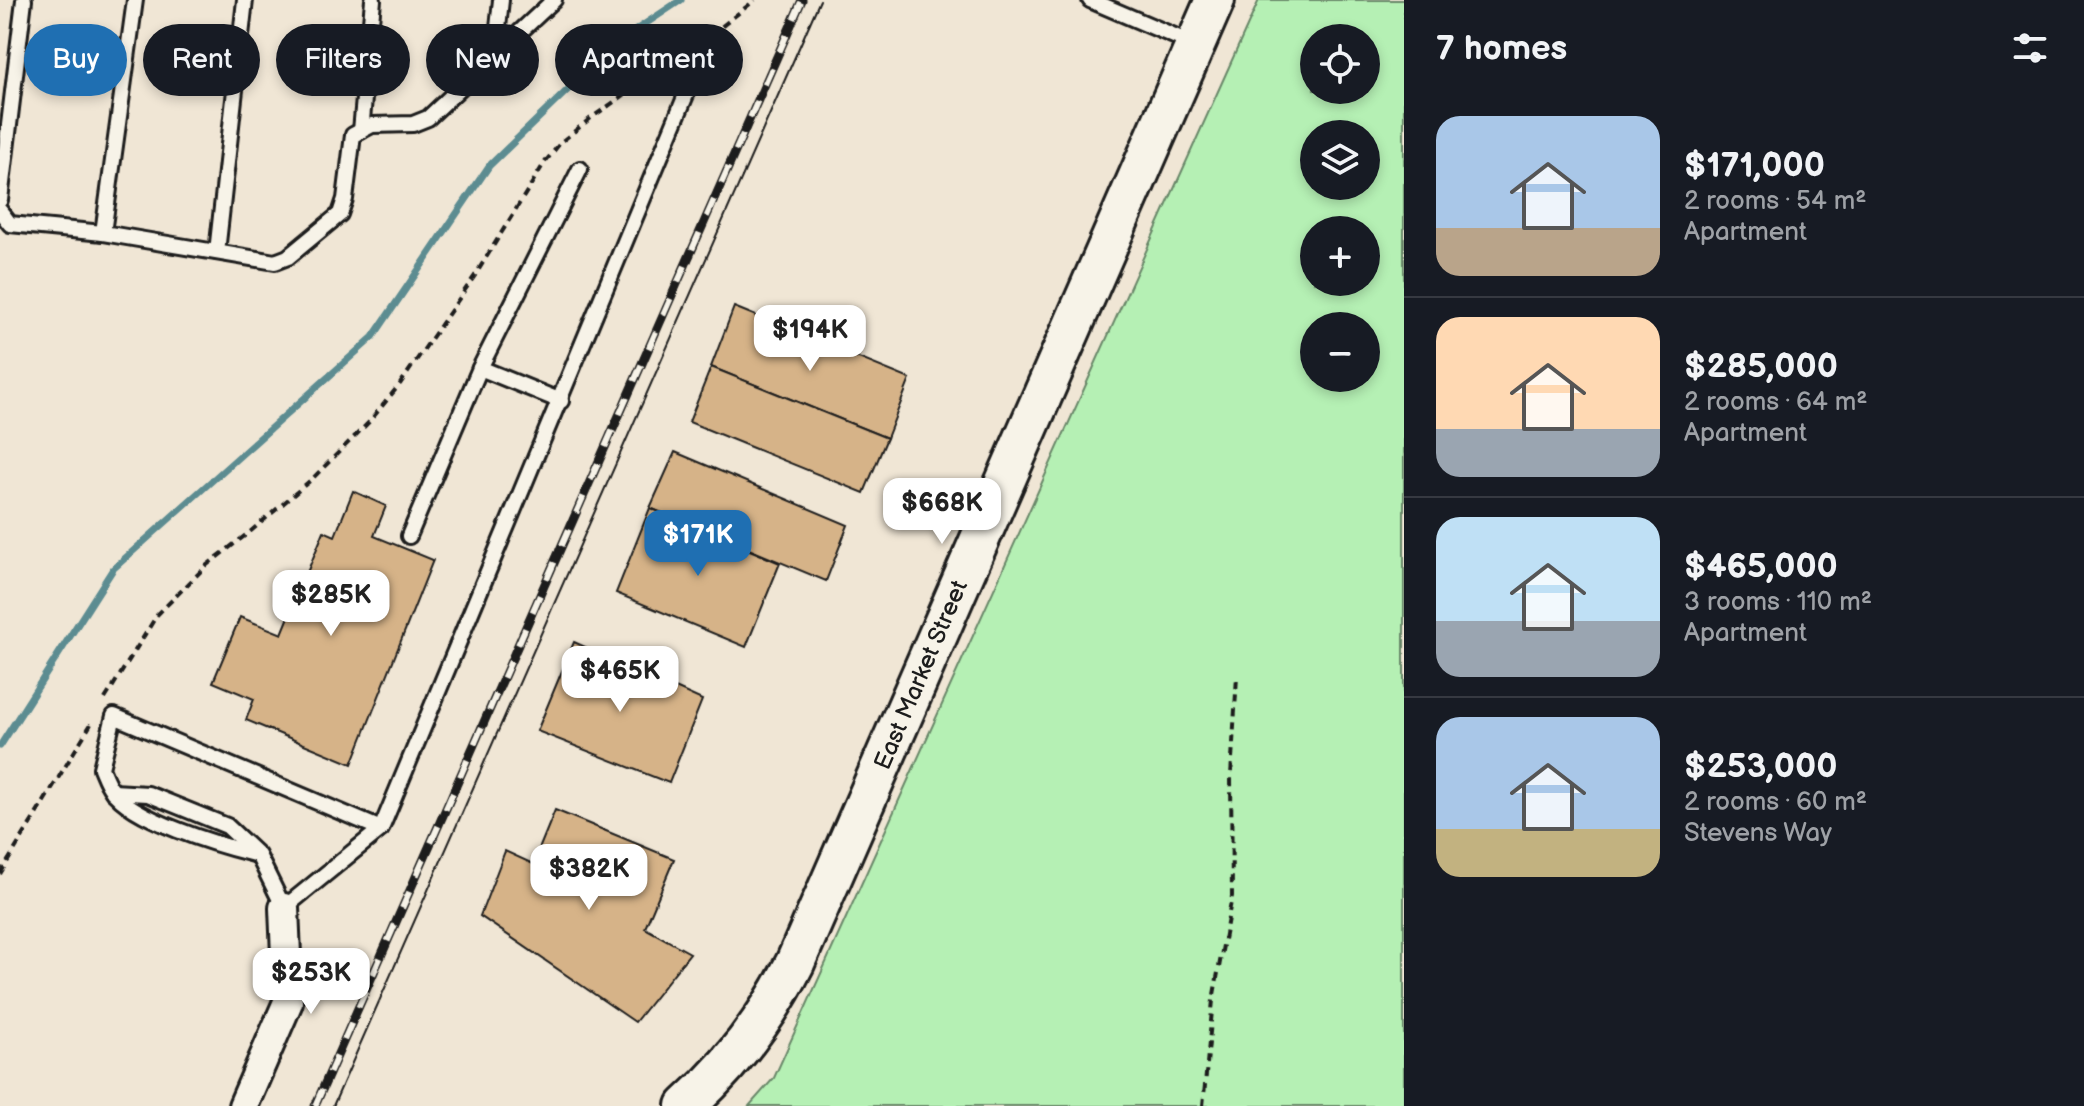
<!DOCTYPE html>
<html lang="en">
<head>
<meta charset="utf-8">
<style>
	:root { --surface:#171b24; --page:#242831; --text:#f1f3f6; --muted:#9ea1a6; --line:#363941; --accent:#1f6fb2 }
	body { margin:0; font-family:"Balsamiq Sans",sans-serif; background:var(--page); color:var(--text); height:100vh; display:flex; flex-direction:column; font-size:30px; white-space:nowrap }
	* { box-sizing:border-box; margin:0 }
	p { font-size:26px; color:var(--muted) }
	.icon { flex:none; width:44px; height:44px; fill:none; stroke:currentColor; stroke-width:2; stroke-linecap:round; stroke-linejoin:round }
	.map { position:relative; flex:1; overflow:hidden }
	.side { display:flex; flex-direction:column; background:var(--surface); width:680px }
	.side>* { flex:none }
	.banner { position:absolute; left:24px; top:24px; width:760px; height:72px; display:flex; gap:16px }
	.controls { position:absolute; left:1300px; top:24px; display:grid; gap:16px }
	.controls a { display:grid; place-items:center; width:80px; height:80px; border-radius:50%; background:var(--surface); box-shadow:0 4px 12px #0003; font-size:40px }
	.price { position:absolute; translate:-50% -68px; padding:0 18px; border-radius:16px; background:#fff; color:#222; font-size:26px; line-height:52px; filter:drop-shadow(0 2px 4px #0008) }
	.price::after { content:''; position:absolute; left:50%; top:48px; width:24px; height:18px; margin-left:-12px; background:inherit; clip-path:polygon(0 0,100% 0,50% 100%) }
	.price.active { background:var(--accent); color:#fff }
	ul { padding:0; list-style:none }
	li { display:flex; align-items:center; gap:24px; height:200px; padding:0 32px }
	li+li { border-top:2px solid var(--line) }
	li span { display:grid; place-items:center; flex:none; width:224px; height:160px; border-radius:24px; color:#555 }
	li>.icon { margin-inline-start:auto }
	span .icon { width:96px; height:96px; fill:#fffc; stroke-width:1 }
	li b { font-size:34px }
	h2 { display:flex; justify-content:space-between; align-items:center; height:96px; padding:0 32px; font-size:34px }
	.tag { padding:0 28px; border-radius:36px; background:var(--surface); box-shadow:0 4px 12px #0003; font-size:28px; line-height:72px }
	.tag.active { background:var(--accent); color:#fff }
	main { display:flex; flex:1; min-height:0 }
	.map>svg:first-child { display:block }
	.green { fill:#b5f0b4; stroke:#688668; stroke-width:2; fill-rule:evenodd }
	.lines { fill:none; stroke-linecap:round; stroke-linejoin:round }
	.stream { stroke:#5c8c91; stroke-width:7 }
	.building { fill:#d6b388; stroke:#1c1c1c; stroke-width:2 }
	.service-casing { stroke:#1c1c1c; stroke-width:20 }
	.minor-casing { stroke:#1c1c1c; stroke-width:34 }
	.secondary-casing { stroke:#1c1c1c; stroke-width:44 }
	.path { stroke:#1c1c1c; stroke-width:4; stroke-dasharray:8 6; stroke-linecap:butt }
	.service { stroke:#f7f3e8; stroke-width:14 }
	.minor { stroke:#f7f3e8; stroke-width:28 }
	.secondary { stroke:#f7f3e8; stroke-width:38 }
	.tram { stroke:#1c1c1c; stroke-width:2 }
	.rail-casing { stroke:#1c1c1c; stroke-width:9 }
	.rail { stroke:#f7f3e8; stroke-width:6; stroke-dasharray:18; stroke-linecap:butt }
	.labels { text-anchor:middle; dominant-baseline:central; stroke-width:7; stroke-linejoin:round; paint-order:stroke }
	.street-label { font-size:24px; fill:#1c1c1c; stroke:#f7f3e8 }
</style>
</head>
<body>
<main>
<div class="map">
<svg width="1404" height="1106" viewBox="0 0 1404 1106">
	<rect width="100%" height="100%" fill="#f0e6d5"/>
	<filter id="ink" filterUnits="userSpaceOnUse"><feTurbulence type="fractalNoise" baseFrequency=".0125" numOctaves="2"/><feDisplacementMap in="SourceGraphic" scale="16" xChannelSelector="R" yChannelSelector="G"/><feConvolveMatrix kernelMatrix="1 2 1 2 8 2 1 2 1" color-interpolation-filters="sRGB"/></filter>
	<g filter="url(#ink)">
		<path class="green" d="M1259 0H1404V1106H749L774 1078ZM1314 38H1366V90H1314ZM1314 134H1366V186H1314ZM1314 230H1366V282H1314ZM1314 326H1366V378H1314Z"/>
		<g class="lines">
			<polyline class="stream" points="0,746 113,569 373,337 489,166 615,44 681,0"/>
		</g>
		<g class="building">
			<polygon points="734,307 910,379 887,438 711,367"/>
			<polygon points="711,367 887,438 864,493 689,422"/>
			<polygon points="675,452 848,525 826,581 650,508"/>
			<polygon points="353,491 386,506 374,536 433,560 352,764 246,720 254,699 213,682 240,617 282,634 324,531 335,536"/>
			<polygon points="650,508 780,563 746,647 616,593"/>
			<polygon points="574,642 702,700 669,783 537,731"/>
			<polygon points="555,810 674,859 645,928 690,953 635,1022 480,916 505,851 533,864"/>
		</g>
		<g class="lines">
			<defs>
				<g id="service">
					<polyline points="135,0 103,233 275,262 288,257 340,214 345,199 353,135 372,125 413,124 428,118 554,0"/>
					<polyline points="1090,0 1193,44"/>
					<polyline points="495,55 501,0"/>
					<polyline points="361,131 373,0"/>
					<polyline points="0,200 24,0"/>
					<polyline points="0,211 10,224 103,233"/>
					<polyline points="217,252 245,0"/>
					<polyline points="561,401 480,368 580,169"/>
					<polyline points="409,536 480,368"/>
					<polyline points="113,792 148,794 227,826 258,855 284,908 381,829 688,90"/>
					<path d="M254 854C218 845 133 820 112 790 107 784 104 775 101 768L114 716 381 829"/>
				</g>
				<polyline id="minor" points="243,1106 288,1002 284,908"/>
				<path id="secondary" d="M686 1106C732 1065 767 1019 795 963L1215 0"/>
			</defs>
			<use href="#service" class="service-casing"/>
			<use href="#minor" class="minor-casing"/>
			<use href="#secondary" class="secondary-casing"/>
			<g class="path">
				<polyline points="105,699 157,615 207,565 251,531 312,479 370,421 400,384 476,274 545,162 561,142 591,118 711,35 755,0"/>
				<polyline points="0,874 91,724"/>
				<polyline points="1203,1106 1213,1000 1232,896 1231,776 1237,676"/>
			</g>
			<use href="#service" class="service"/>
			<use href="#minor" class="minor"/>
			<use href="#secondary" class="secondary"/>
			<polyline class="tram" points="333,1106 820,0"/>
			<defs>
				<polyline id="rail" points="315,1106 802,0"/>
			</defs>
			<use href="#rail" class="rail-casing"/>
			<use href="#rail" class="rail"/>
		</g>
	</g>
	<g class="labels">
		<g class="street-label">
			<text transform="translate(921 675) rotate(-67)">East Market Street</text>
		</g>
	</g>
</svg>
<div class="controls">
<a><svg class="icon" aria-label="locate" viewBox="0 0 24 24"><circle cx="12" cy="12" r="6"/><path d="M12 2v4M12 18v4M2 12h4M18 12h4"/></svg></a>
<a><svg class="icon" aria-label="layers" viewBox="0 0 24 24"><path d="M12 4l9 5-9 5-9-5zM3 14l9 5 9-5"/></svg></a>
<a>+</a>
<a>−</a>
</div>
<b class="price" style="left:810px;top:373px">$194K</b>
<b class="price" style="left:942px;top:546px">$668K</b>
<b class="price active" style="left:698px;top:578px">$171K</b>
<b class="price" style="left:331px;top:638px">$285K</b>
<b class="price" style="left:620px;top:714px">$465K</b>
<b class="price" style="left:589px;top:912px">$382K</b>
<b class="price" style="left:311px;top:1016px">$253K</b>
<div class="banner">
<a class="tag active">Buy</a>
<a class="tag">Rent</a>
<a class="tag">Filters</a>
<a class="tag">New</a>
<a class="tag">Apartment</a>
</div>
</div>
<section class="side">
<h2>7 homes<svg class="icon" aria-label="filters" viewBox="0 0 24 24"><path d="M4 7h16M4 17h16"/><circle cx="9" cy="7" r="2"/><circle cx="15" cy="17" r="2"/></svg></h2>
<ul>
<li><span style="background:linear-gradient(#a9c7e8 70%,#b9a48a 0)"><svg class="icon" aria-label="home" viewBox="0 0 24 24"><path d="M3 11l9-7 9 7M6 9v11h12V9"/></svg></span><div><b>$171,000</b><p>2 rooms · 54 m²</p><p>Apartment</p></div></li>
<li><span style="background:linear-gradient(#ffd9b3 70%,#9aa5b1 0)"><svg class="icon" aria-label="home" viewBox="0 0 24 24"><path d="M3 11l9-7 9 7M6 9v11h12V9"/></svg></span><div><b>$285,000</b><p>2 rooms · 64 m²</p><p>Apartment</p></div></li>
<li><span style="background:linear-gradient(#bfe0f5 65%,#9aa5b1 0)"><svg class="icon" aria-label="home" viewBox="0 0 24 24"><path d="M3 11l9-7 9 7M6 9v11h12V9"/></svg></span><div><b>$465,000</b><p>3 rooms · 110 m²</p><p>Apartment</p></div></li>
<li><span style="background:linear-gradient(#a9c7e8 70%,#c2b280 0)"><svg class="icon" aria-label="home" viewBox="0 0 24 24"><path d="M3 11l9-7 9 7M6 9v11h12V9"/></svg></span><div><b>$253,000</b><p>2 rooms · 60 m²</p><p>Stevens Way</p></div></li>
</ul>
</section>
</main>
</body>
</html>
